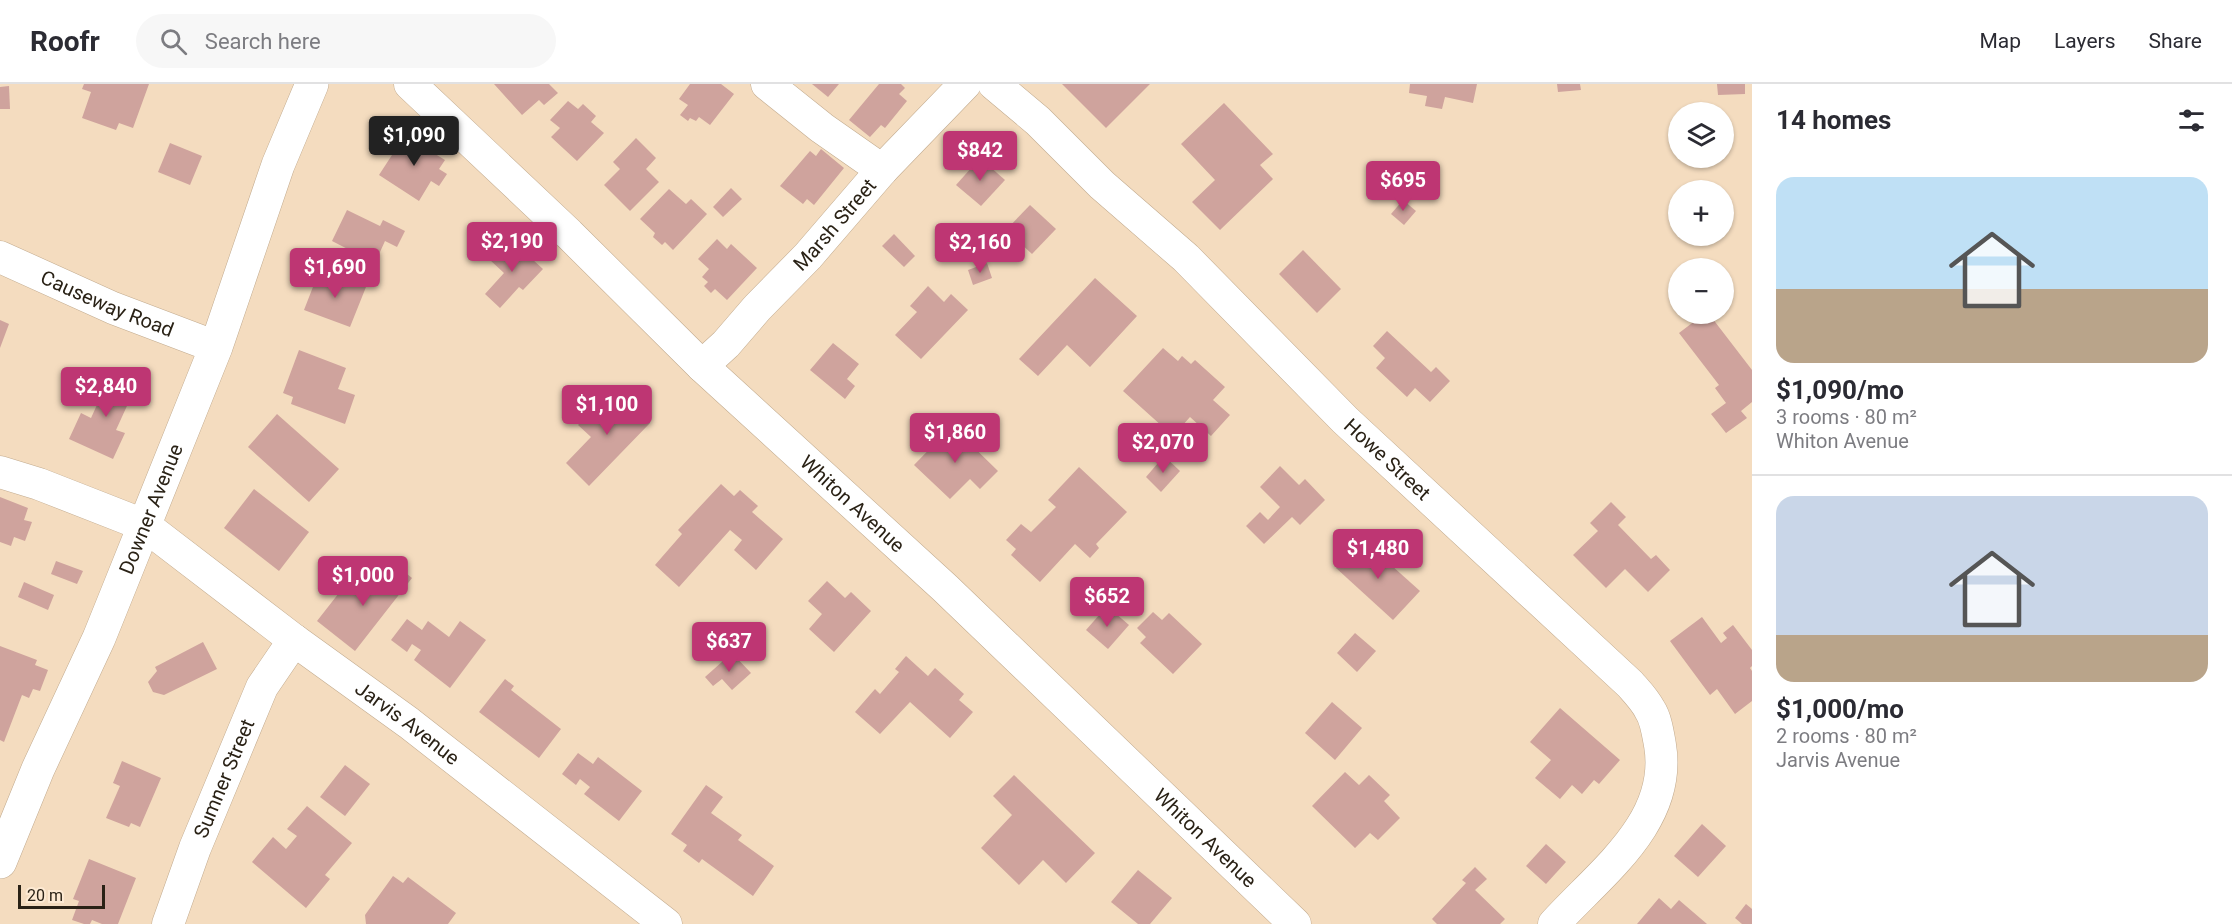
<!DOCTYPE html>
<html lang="en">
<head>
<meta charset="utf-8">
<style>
	:root { --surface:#fff; --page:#f7f7f7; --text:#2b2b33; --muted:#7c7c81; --line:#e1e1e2; --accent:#be3673 }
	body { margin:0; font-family:Roboto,sans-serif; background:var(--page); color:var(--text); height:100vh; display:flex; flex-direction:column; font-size:22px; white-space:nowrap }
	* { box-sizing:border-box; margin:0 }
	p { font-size:20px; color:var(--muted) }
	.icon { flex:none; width:33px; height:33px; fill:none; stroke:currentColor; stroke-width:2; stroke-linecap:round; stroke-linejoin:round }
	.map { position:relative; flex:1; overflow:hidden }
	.side { display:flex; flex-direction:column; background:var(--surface); width:480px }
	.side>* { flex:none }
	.tools { position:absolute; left:1668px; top:18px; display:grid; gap:12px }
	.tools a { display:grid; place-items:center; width:66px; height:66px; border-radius:50%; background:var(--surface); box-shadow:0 2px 4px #0004; font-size:30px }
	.scale { position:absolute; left:18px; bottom:15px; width:87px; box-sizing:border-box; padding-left:6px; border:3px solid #2a2216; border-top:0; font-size:16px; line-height:21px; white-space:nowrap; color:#2a2216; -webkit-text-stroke:4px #fdead3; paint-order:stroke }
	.price { position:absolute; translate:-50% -51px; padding:0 14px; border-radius:6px; background:var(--accent); color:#fff; font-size:20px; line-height:39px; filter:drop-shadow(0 2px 3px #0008) }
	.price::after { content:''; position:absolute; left:50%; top:36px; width:18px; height:14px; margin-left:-9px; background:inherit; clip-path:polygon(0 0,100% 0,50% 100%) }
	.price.active { background:#222; color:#fff }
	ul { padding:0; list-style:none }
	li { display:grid; align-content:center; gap:12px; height:318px; padding:0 24px }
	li+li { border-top:2px solid var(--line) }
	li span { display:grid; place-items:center; height:186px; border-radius:18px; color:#555 }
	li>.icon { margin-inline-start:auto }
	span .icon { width:108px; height:108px; fill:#fffc; stroke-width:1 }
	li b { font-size:26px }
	h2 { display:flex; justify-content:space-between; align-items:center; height:72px; padding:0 24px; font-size:26px }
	header { display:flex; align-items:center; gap:36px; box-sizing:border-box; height:84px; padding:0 30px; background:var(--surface); border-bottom:2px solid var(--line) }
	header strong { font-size:28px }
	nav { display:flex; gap:33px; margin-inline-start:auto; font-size:21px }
	.search { width:420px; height:54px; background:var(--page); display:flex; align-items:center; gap:15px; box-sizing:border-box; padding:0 21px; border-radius:33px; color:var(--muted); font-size:22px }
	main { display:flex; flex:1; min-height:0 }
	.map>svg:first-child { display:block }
	.building { fill:#cfa39d }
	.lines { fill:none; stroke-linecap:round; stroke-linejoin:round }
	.street-casing { stroke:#c2ab8f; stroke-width:33 }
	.secondary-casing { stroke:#c2ab8f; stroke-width:34 }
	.street { stroke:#fff; stroke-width:32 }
	.secondary { stroke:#fff; stroke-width:33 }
	.labels { text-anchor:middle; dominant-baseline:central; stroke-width:4.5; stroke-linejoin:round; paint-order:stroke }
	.street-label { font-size:20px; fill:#2a2216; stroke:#fdead3 }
</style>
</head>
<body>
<header>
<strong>Roofr</strong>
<div class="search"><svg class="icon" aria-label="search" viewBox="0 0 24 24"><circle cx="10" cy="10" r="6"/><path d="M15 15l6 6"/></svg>Search here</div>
<nav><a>Map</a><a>Layers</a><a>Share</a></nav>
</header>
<main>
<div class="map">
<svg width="1752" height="840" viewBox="0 0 1752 840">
	<rect width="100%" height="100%" fill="#f4dcbf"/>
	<g class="building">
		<polygon points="84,0 149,0 133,44 119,39 116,46 82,34 91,8 82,5"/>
		<polygon points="494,0 549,0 558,9 544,21 539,16 522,31"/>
		<polygon points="690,0 721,0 734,10 710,41 699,33 696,37 690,34 688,37 680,31 688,21 679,15"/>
		<polygon points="812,0 839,0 828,13"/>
		<polygon points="879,0 901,0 905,4 899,10 907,17 885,44 881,41 870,53 849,36"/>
		<polygon points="1062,0 1150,0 1106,44"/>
		<polygon points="1410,0 1477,0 1473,19 1445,13 1442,25 1425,22 1427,12 1409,9"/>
		<polygon points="1557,0 1580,0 1581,6 1558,8"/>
		<polygon points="1717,0 1745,0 1745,10 1718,11"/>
		<polygon points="9,2 10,25 0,25 0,3"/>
		<polygon points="568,17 578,25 583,20 596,32 591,38 604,49 577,77 551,53 560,44 550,36"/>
		<polygon points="1224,19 1273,70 1260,81 1273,95 1220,146 1192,118 1215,96 1181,60"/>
		<polygon points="420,48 432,56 427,65 445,76 439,85 447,90 439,102 431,97 419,117 379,91 405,51 415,57"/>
		<polygon points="636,54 656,74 646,85 659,98 630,127 604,101 620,85 613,78"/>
		<polygon points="170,59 202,72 190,101 158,88"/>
		<polygon points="821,65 844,84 814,121 807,115 803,120 780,102 810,67 816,72"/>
		<polygon points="980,74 1005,96 981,122 956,101"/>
		<polygon points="731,104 742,115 723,133 713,123"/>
		<polygon points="669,105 686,120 691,115 707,130 673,166 665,158 662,161 653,153 655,149 640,135"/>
		<polygon points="1403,116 1416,127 1404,141 1391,130"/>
		<polygon points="1030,121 1056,145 1032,170 1006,146"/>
		<polygon points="347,126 380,142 383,136 405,147 397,163 385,157 375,179 332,157"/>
		<polygon points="894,150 915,172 904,183 882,162"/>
		<polygon points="510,155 543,185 523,206 519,203 500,224 485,210 504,189 490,176"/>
		<polygon points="717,155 727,165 731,160 757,184 727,216 715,205 711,209 704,202 708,198 702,193 709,185 698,175"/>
		<polygon points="1303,166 1341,205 1317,229 1279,190"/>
		<polygon points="987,179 992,194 973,201 968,186"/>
		<polygon points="318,190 336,197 338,192 366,203 350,243 304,226"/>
		<polygon points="1095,194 1137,232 1090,283 1067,261 1038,292 1019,275"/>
		<polygon points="928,202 944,218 951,210 968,226 921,275 895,251 917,228 910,222"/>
		<polygon points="1704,230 1709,230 1752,286 1752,318 1741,327 1747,334 1726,349 1711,330 1726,319 1715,304 1719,301 1679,249"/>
		<polygon points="0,236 9,240 0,264"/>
		<polygon points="1387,247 1431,288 1436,283 1450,297 1430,318 1415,304 1407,313 1376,284 1385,274 1373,262"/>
		<polygon points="833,259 859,280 847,295 855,302 845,315 810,286"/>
		<polygon points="1163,264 1178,277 1182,272 1191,280 1195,276 1225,303 1213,316 1230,331 1211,352 1190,333 1173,352 1123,307"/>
		<polygon points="299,266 346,284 338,305 355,311 345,340 291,320 293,313 283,309"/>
		<polygon points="112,288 137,300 116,346 125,349 113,375 69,355 81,329 91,334"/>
		<polygon points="614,304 650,339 589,402 566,379 591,353 578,341"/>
		<polygon points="277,330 339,385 309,418 248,363"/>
		<polygon points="952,342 998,387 980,405 970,395 950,415 914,381"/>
		<polygon points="1164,372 1180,387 1161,408 1146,393"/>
		<polygon points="1280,382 1299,401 1305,395 1325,416 1300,441 1292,433 1264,460 1246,442 1260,428 1268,436 1280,423 1260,403"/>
		<polygon points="1079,383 1127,428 1096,460 1099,464 1090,474 1075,460 1040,498 1011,471 1016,465 1006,456 1021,440 1031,448 1056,423 1048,416"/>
		<polygon points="721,400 734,412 740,406 758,422 752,428 783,455 756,486 734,466 742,456 730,446 679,503 655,481 682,450 678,446"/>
		<polygon points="254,405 309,448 279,487 224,444"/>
		<polygon points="0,413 28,424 24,436 32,438 25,457 14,453 11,462 0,458"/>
		<polygon points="1611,418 1626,433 1618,441 1651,475 1656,471 1670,486 1648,508 1625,485 1606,504 1573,471 1598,447 1590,439"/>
		<polygon points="1362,455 1420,507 1393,536 1336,484"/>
		<polygon points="56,477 83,487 77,500 51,490"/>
		<polygon points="392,478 412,494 355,567 317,537 346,500 364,513"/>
		<polygon points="827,497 845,514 851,508 871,527 834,568 809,545 822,530 808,517"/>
		<polygon points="24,498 54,511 48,526 18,513"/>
		<polygon points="1107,522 1129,541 1108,565 1086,546"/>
		<polygon points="1153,528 1162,536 1169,529 1202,560 1173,590 1140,559 1146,553 1137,544"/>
		<polygon points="1702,533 1721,559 1727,554 1723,549 1733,541 1752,566 1752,582 1750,584 1752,587 1752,617 1735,630 1717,605 1710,611 1670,557"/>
		<polygon points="407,535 422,546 428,537 449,553 460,537 486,556 450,604 414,576 421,566 412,560 407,568 391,556"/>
		<polygon points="1355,549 1376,567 1357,588 1337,569"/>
		<polygon points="203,558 217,585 164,611 153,608 148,598 157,587 155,583"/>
		<polygon points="0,562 37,576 35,581 48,586 40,607 33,605 29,614 22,611 4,658 0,656"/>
		<polygon points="732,569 751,589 732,606 722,595 713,602 705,593"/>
		<polygon points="906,572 928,592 935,584 964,610 959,616 973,628 950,654 910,618 880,650 855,628 875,605 880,610 899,588 895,585"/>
		<polygon points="505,595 514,602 511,606 561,645 539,674 479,628"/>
		<polygon points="1332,618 1362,644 1335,676 1305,649"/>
		<polygon points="1560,624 1620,676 1599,700 1594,696 1582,710 1572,701 1560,715 1535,694 1551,676 1530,658"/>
		<polygon points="578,669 593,680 598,673 642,707 619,737 584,710 590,703 580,695 576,701 562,690"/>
		<polygon points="122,677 161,694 140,743 131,739 129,743 106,734 120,702 113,699"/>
		<polygon points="345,681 370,700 345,732 320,713"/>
		<polygon points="1345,688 1359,701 1369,691 1390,711 1384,717 1400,734 1378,756 1370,749 1355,764 1312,722"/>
		<polygon points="1014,691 1095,769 1066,799 1043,776 1019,801 981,764 1012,731 993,712"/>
		<polygon points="706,701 723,713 711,729 742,751 738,756 774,782 753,812 702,775 699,779 683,767 687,761 671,750"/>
		<polygon points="307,722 352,759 325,791 330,795 306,824 252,778 273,753 286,765 297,752 287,745"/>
		<polygon points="1702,740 1726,762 1698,793 1674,772"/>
		<polygon points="1546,760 1566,778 1546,800 1526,782"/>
		<polygon points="89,775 136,794 118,840 102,840 92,836 90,840 84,840 72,836 79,817 73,815"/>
		<polygon points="1475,783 1487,795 1475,806 1505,835 1500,840 1437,840 1432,835 1466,799 1462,796"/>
		<polygon points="1138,786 1172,814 1150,840 1138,840 1111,818"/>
		<polygon points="393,792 403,799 408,793 456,829 448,840 366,840 365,831"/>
		<polygon points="1659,814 1671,825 1679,816 1707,840 1637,840"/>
		<polygon points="1746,820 1752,825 1752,840 1742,840 1735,834"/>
	</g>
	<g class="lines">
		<defs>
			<g id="street">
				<path id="s1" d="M410 0 569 150 702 282 945 504 1295 840"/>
				<polyline points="767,0 822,44 882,86"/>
				<path id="s2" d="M994 0 1038 37 1102 101 1186 174 1345 336 1630 600C1637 608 1645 616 1650 626 1656 635 1658 650 1660 661 1673 738 1600 789 1554 840"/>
				<path id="s3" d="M0 173 113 224 216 263"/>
				<path id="s4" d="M702 282 726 260 757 224 808 172 882 86 965 0"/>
				<path id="s5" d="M0 388 39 400 144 441 294 556 409 639 666 840"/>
				<path id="s6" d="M168 840 195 764 262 603 294 556"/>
			</g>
			<g id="secondary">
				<path id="s7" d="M0 778 38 685 99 554 122 497 216 263 278 81 312 0"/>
			</g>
		</defs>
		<use href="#street" class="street-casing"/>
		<use href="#secondary" class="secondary-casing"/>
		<use href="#street" class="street"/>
		<use href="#secondary" class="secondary"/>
	</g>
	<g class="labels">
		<g class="street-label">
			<text stroke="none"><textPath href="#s4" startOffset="194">Marsh Street</textPath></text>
			<text stroke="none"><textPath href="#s3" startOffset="117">Causeway Road</textPath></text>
			<text stroke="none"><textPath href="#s2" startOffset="544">Howe Street</textPath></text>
			<text stroke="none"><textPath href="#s1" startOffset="610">Whiton Avenue</textPath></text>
			<text stroke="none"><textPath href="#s7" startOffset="384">Downer Avenue</textPath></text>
			<text stroke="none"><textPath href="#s5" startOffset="483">Jarvis Avenue</textPath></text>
			<text stroke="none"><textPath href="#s6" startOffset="156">Sumner Street</textPath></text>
			<text stroke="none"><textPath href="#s1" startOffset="1096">Whiton Avenue</textPath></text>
		</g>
	</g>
</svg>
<div class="tools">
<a><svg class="icon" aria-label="layers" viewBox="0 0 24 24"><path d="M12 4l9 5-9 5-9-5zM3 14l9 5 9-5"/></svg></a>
<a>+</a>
<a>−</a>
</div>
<div class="scale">20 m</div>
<b class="price active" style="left:414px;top:83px">$1,090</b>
<b class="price" style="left:980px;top:98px">$842</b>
<b class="price" style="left:1403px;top:128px">$695</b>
<b class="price" style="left:512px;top:189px">$2,190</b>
<b class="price" style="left:980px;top:190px">$2,160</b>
<b class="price" style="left:335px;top:215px">$1,690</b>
<b class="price" style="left:106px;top:334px">$2,840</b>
<b class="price" style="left:607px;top:352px">$1,100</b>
<b class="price" style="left:955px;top:380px">$1,860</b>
<b class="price" style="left:1163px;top:390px">$2,070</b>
<b class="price" style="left:1378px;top:496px">$1,480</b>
<b class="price" style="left:363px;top:523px">$1,000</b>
<b class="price" style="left:1107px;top:544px">$652</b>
<b class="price" style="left:729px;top:589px">$637</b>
</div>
<section class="side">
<h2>14 homes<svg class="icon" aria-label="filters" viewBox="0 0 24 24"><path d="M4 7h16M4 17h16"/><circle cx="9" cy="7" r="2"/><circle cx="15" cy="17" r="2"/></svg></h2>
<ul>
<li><span style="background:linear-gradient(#bfe0f5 60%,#b9a48a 0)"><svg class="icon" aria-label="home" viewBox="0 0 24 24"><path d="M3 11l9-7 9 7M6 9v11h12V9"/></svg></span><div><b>$1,090/mo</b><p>3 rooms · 80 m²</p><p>Whiton Avenue</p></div></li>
<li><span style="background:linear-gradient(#c9d6e8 75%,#b9a48a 0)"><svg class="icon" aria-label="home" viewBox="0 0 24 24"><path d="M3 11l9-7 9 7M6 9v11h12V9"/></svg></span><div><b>$1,000/mo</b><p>2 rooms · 80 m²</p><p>Jarvis Avenue</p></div></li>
</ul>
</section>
</main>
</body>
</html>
